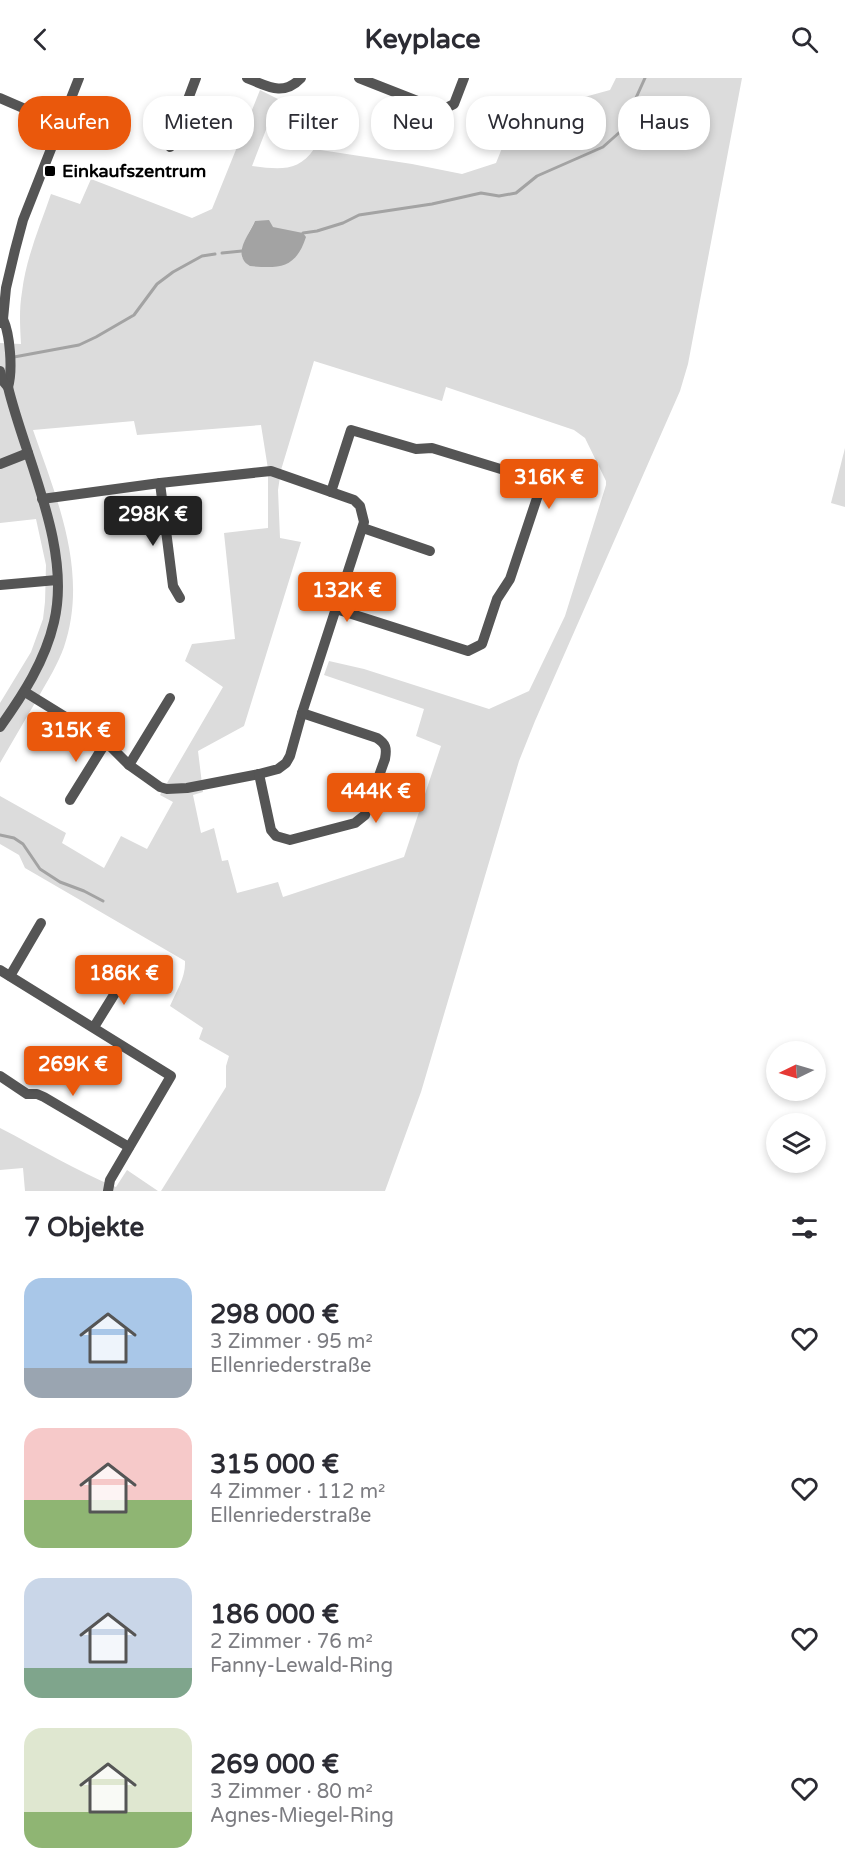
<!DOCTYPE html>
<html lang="de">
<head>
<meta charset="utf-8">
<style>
	:root { --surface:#fff; --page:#f7f7f7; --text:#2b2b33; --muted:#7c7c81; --accent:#ea580c }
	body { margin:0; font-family:"Varela Round",sans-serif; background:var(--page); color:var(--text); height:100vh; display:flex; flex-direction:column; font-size:22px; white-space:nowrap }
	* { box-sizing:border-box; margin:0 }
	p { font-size:20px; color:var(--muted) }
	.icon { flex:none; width:33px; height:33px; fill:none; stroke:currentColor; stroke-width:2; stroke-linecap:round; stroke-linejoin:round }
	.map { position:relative; height:1113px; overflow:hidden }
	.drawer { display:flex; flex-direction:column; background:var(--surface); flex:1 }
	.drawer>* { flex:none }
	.top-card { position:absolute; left:18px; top:18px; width:810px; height:54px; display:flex; gap:12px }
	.needle { width:39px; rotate:265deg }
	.buttons { position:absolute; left:766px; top:963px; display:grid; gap:12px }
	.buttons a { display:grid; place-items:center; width:60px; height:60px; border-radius:50%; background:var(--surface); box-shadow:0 3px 9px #0003; font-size:30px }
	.price { position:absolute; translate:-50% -51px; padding:0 14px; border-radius:6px; background:var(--accent); color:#fff; font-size:20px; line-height:39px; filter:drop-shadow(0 2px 3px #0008) }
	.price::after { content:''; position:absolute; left:50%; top:36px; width:18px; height:14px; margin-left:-9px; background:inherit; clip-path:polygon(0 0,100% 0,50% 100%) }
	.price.active { background:#222; color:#fff }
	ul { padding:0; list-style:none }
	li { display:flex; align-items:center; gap:18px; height:150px; padding:0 24px }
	li span { display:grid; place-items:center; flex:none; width:168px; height:120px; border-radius:18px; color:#555 }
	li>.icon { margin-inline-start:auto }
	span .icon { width:72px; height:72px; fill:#fffc; stroke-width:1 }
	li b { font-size:26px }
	h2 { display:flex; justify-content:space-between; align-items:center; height:72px; padding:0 24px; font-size:26px }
	.pill { padding:0 21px; border-radius:24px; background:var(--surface); box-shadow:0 3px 9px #0003; font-size:21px; line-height:54px }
	.pill.active { background:var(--accent); color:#fff }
	header { display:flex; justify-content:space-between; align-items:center; height:78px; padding:0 24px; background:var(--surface); font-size:27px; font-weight:700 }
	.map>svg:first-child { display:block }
	.green { fill:#dcdcdc; fill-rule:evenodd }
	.water { fill:#a3a3a3 }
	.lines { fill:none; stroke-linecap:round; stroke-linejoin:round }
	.stream { stroke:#a3a3a3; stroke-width:3 }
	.minor { stroke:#555; stroke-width:10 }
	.poi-dot { fill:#000; stroke:#fff; stroke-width:2 }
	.labels { text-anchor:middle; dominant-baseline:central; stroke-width:4.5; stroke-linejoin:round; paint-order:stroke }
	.poi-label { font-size:18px; font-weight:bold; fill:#000; stroke:#fff; text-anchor:start }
</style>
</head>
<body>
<header><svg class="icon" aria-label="back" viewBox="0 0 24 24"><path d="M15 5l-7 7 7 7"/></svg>Keyplace<svg class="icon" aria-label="search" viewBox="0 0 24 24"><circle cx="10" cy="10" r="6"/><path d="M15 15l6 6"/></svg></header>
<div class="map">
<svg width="845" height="1113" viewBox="0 0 845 1113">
	<rect width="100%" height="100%" fill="#fff"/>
	<g class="green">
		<path d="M616 0H742L688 286 680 313 535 643 519 683 421 1014 385 1113H161L226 1009V988L229 978 199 961 203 950 170 928C176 914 186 899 185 883L25 790 19 777 0 766V718L66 755 62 765 104 790 121 758 147 771 173 724 160 717 223 609 185 583 192 566 235 561 224 455 268 450V391L261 347 137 357 134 343 33 352C57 421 89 495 64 569 58 586 48 602 39 618 26 640 13 663 0 685V625L31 574 43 541 45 524 46 487 36 441 0 445V265L21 266C20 248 19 231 22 214 26 180 40 148 51 116L80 126 91 101 192 140 212 131 260 12 278 21 252 88C277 91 298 95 314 71L412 86 462 96 496 85 515 38 610 12ZM255 143 281 152 242 180C241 166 249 155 255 143ZM314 283 442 323 446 309 574 352 585 360 606 403V407L565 538 529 613 489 631 364 591 329 583 324 597 424 631 416 658 441 668 404 779 283 819 278 804 237 815 228 782 222 783 214 750 201 755 193 717 203 714 198 673 244 648 301 464 280 460 278 412 281 392Z"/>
		<polygon points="845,370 845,429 831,425"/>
		<path d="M0 1050C39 1070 76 1093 116 1109L127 1092 158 1113H25L23 1090 0 1092Z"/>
	</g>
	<path class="water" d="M269 142 273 149 303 155 306 159C296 190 280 191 250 188 247 186 244 184 243 181 237 170 251 153 255 143Z"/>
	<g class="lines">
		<g class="stream">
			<polyline points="303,155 317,153 343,145 359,137 432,126 481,115 499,118 516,115 537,98 603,69 621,53 645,0"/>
			<polyline points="222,175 242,173"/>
			<polyline points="14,279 79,267 96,259 134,237 157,206 173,194 202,178 215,176"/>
			<polyline points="0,757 14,760 23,766 40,791 60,804 84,813 103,823"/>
		</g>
		<g class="minor">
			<path d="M247 0C267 8 283 19 301 0"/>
			<polyline points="359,0 425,26 444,31 454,26 464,0"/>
			<polyline points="0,20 60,46"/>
			<polyline points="62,42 86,52"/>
			<polyline points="170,69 196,0"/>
			<path d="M3 241C10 256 13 292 8 309"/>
			<polyline points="0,245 3,241 6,210 15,172 23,142 79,0"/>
			<path d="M0 293 2 302 8 309C25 380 72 470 54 544 45 583 23 617 0 649"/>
			<polyline points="0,386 28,375"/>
			<polyline points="160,405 173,508 180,520"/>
			<polyline points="331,414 351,352 416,371 432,370 530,400 539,414 510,501 497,521 482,566 468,573 336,531"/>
			<polyline points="363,450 430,473"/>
			<polyline points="0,507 57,502"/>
			<polyline points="25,614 106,664 129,687 160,709 167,711 187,710 259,696 278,691 286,685 290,678 302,635 364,444 360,428 354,422 271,393 160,405 42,421"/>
			<polyline points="129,687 170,620"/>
			<path d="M259 696 271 752 276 758 290 762 355 745 365 737 385 681C387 670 386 666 377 660L302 635"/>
			<polyline points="70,722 106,664"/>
			<polyline points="0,892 171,998 110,1102 108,1113"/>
			<polyline points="10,898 41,845"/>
			<polyline points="94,949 130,891"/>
			<polyline points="0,998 27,1016 37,1016 44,1019 129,1069"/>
		</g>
	</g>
	<rect class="poi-dot" x="44" y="87" width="12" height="12" rx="3"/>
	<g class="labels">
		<g class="poi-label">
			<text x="62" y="93">Einkaufszentrum</text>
		</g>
	</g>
</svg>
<div class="buttons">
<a><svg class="needle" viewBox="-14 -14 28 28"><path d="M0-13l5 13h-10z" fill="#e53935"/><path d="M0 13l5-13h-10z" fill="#7c7c81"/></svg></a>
<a><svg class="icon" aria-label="layers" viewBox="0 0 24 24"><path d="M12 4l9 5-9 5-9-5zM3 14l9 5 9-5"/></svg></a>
</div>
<b class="price" style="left:549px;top:432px">316K €</b>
<b class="price active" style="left:153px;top:469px">298K €</b>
<b class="price" style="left:347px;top:545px">132K €</b>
<b class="price" style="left:76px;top:685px">315K €</b>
<b class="price" style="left:376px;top:746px">444K €</b>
<b class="price" style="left:124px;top:928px">186K €</b>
<b class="price" style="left:73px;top:1019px">269K €</b>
<div class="top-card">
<a class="pill active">Kaufen</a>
<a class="pill">Mieten</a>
<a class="pill">Filter</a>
<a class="pill">Neu</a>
<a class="pill">Wohnung</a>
<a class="pill">Haus</a>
</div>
</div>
<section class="drawer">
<h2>7 Objekte<svg class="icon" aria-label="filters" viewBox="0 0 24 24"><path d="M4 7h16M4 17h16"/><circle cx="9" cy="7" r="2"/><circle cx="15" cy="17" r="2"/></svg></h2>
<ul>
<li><span style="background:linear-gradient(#a9c7e8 75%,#9aa5b1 0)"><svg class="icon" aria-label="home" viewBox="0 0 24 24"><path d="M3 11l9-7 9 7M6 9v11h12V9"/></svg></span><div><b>298 000 €</b><p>3 Zimmer · 95 m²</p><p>Ellenriederstraße</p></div><svg class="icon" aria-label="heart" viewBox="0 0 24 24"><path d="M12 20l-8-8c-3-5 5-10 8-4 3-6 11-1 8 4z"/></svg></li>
<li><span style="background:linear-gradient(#f6c9c9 60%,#8fb573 0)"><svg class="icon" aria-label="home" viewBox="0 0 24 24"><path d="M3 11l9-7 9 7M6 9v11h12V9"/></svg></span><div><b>315 000 €</b><p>4 Zimmer · 112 m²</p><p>Ellenriederstraße</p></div><svg class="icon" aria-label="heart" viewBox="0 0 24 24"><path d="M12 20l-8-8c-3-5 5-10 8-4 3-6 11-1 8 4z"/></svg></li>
<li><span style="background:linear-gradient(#c9d6e8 75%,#7fa58c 0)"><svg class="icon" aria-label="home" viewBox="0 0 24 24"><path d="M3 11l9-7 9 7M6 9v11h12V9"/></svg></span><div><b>186 000 €</b><p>2 Zimmer · 76 m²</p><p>Fanny-Lewald-Ring</p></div><svg class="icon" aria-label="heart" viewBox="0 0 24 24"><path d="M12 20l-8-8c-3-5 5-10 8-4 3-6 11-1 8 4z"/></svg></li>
<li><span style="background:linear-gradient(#dfe7d0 70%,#8fb573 0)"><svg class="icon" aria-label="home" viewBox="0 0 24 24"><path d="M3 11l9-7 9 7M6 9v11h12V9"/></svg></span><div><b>269 000 €</b><p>3 Zimmer · 80 m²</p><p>Agnes-Miegel-Ring</p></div><svg class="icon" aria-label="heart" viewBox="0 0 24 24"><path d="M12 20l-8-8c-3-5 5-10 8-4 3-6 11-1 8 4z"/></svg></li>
</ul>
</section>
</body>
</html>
